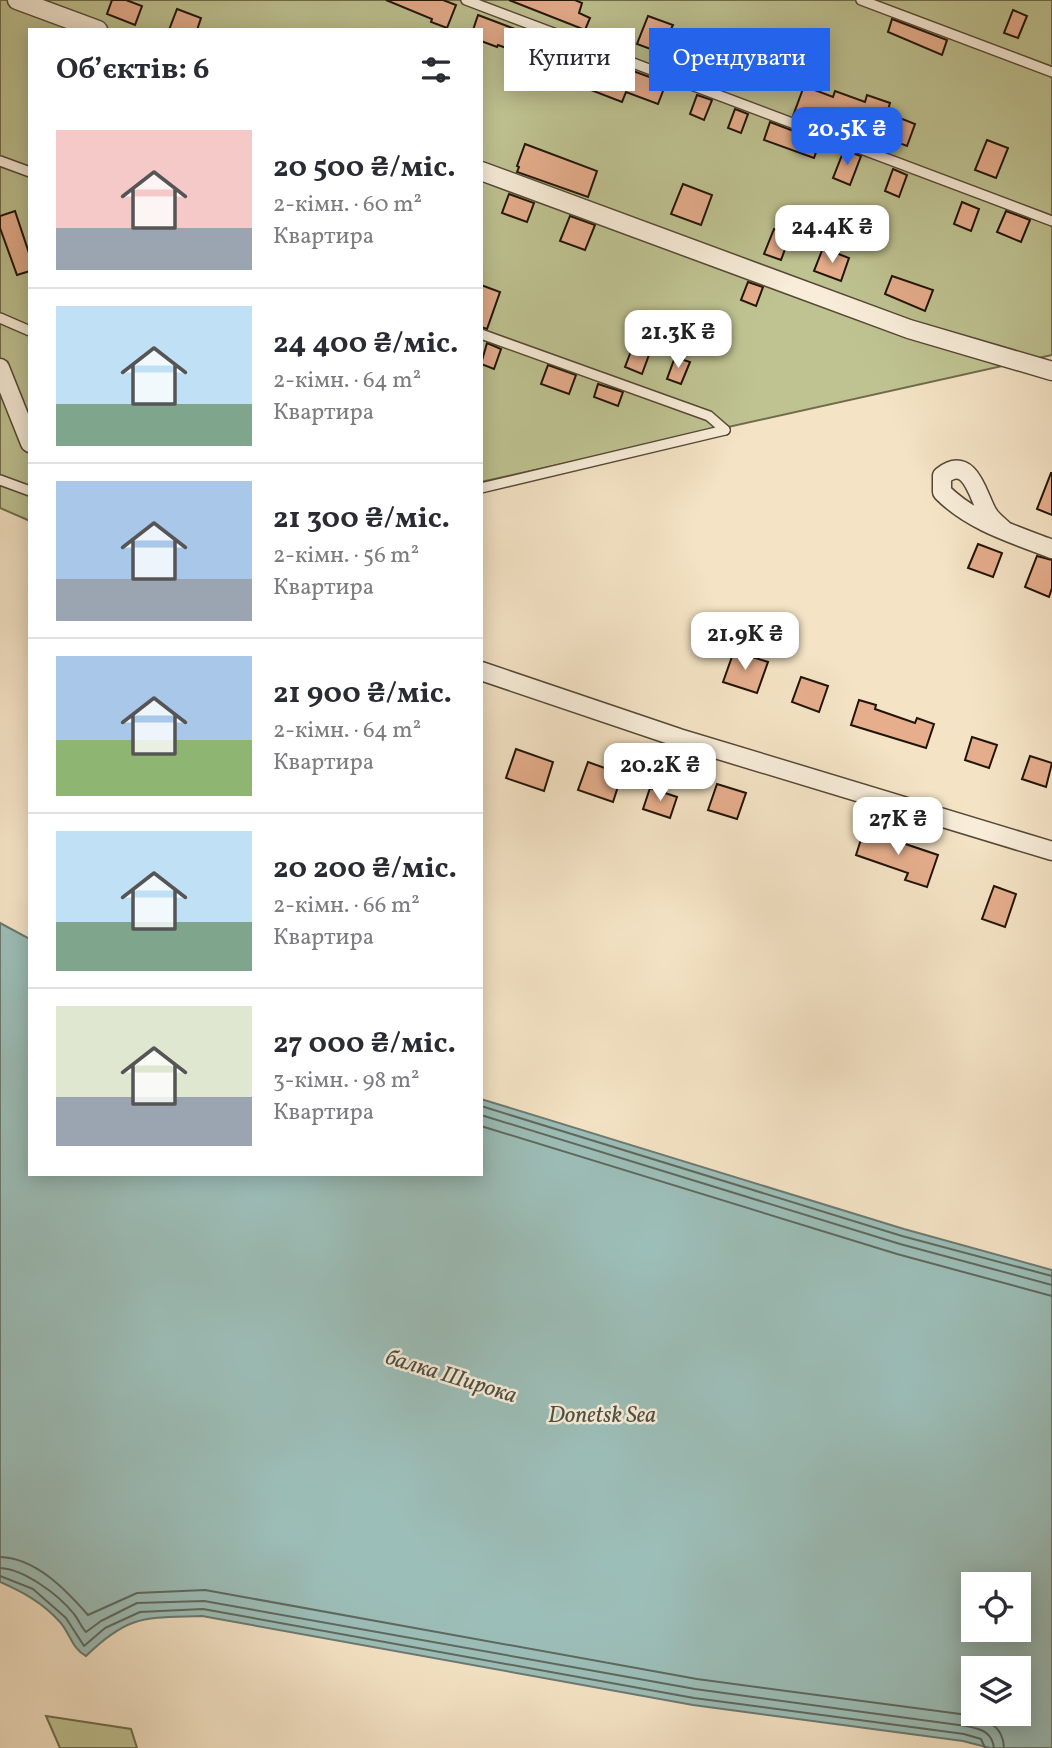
<!DOCTYPE html>
<html lang="uk">
<head>
<meta charset="utf-8">
<style>
	:root { --surface:#fff; --page:#f2f2f3; --text:#2b2b33; --muted:#7c7c81; --line:#e1e1e2; --accent:#2563eb }
	body { margin:0; font-family:Vollkorn,serif; background:var(--page); color:var(--text); height:100vh; display:flex; flex-direction:column; font-size:26px; white-space:nowrap }
	* { box-sizing:border-box; margin:0 }
	p { font-size:23px; color:var(--muted) }
	.icon { flex:none; width:38px; height:38px; fill:none; stroke:currentColor; stroke-width:2; stroke-linecap:round; stroke-linejoin:round }
	.map { position:relative; flex:1; overflow:hidden }
	.side { position:absolute; left:28px; top:28px; width:455px; height:1148px; display:flex; flex-direction:column; background:var(--surface); border-radius:0px; box-shadow:0 4px 18px #0003 }
	.side>* { flex:none }
	.top-card { position:absolute; left:504px; top:28px; width:443px; height:63px; display:flex; gap:14px }
	.fabs { position:absolute; left:961px; top:1572px; display:grid; gap:14px }
	.fabs a { display:grid; place-items:center; width:70px; height:70px; border-radius:0px; background:var(--surface); box-shadow:0 4px 18px #0003; font-size:35px }
	.price { position:absolute; translate:-50% -60px; padding:0 16px; border-radius:14px; background:#fff; color:#222; font-size:23px; line-height:46px; filter:drop-shadow(0 2px 4px #0008) }
	.price::after { content:''; position:absolute; left:50%; top:42px; width:21px; height:16px; margin-left:-10px; background:inherit; clip-path:polygon(0 0,100% 0,50% 100%) }
	.price.current { background:var(--accent); color:#fff }
	ul { padding:0; list-style:none }
	li { display:flex; align-items:center; gap:21px; height:175px; padding:0 28px }
	li+li { border-top:2px solid var(--line) }
	li span { display:grid; place-items:center; flex:none; width:196px; height:140px; border-radius:0px; color:#555 }
	li>.icon { margin-inline-start:auto }
	span .icon { width:84px; height:84px; fill:#fffc; stroke-width:1 }
	li b { font-size:30px }
	h2 { display:flex; justify-content:space-between; align-items:center; height:84px; padding:0 28px; font-size:30px }
	.pill { padding:0 24px; border-radius:0px; background:var(--surface); box-shadow:0 4px 18px #0003; font-size:24px; line-height:63px }
	.pill.current { background:var(--accent); color:#fff }
	.map>svg:first-child { display:block }
	.green { fill:#bfc392; stroke:#706c4c; stroke-width:2 }
	.water { fill:#9cbeb8; stroke:#6b7a71; stroke-width:2; fill-rule:evenodd }
	.lines { fill:none; stroke-linecap:round; stroke-linejoin:round }
	.shore { stroke:#5e695f; stroke-width:2 }
	.building { fill:#e6ae8d; stroke:#211406; stroke-width:2 }
	.service-casing { stroke:#564836; stroke-width:12 }
	.minor-casing { stroke:#564836; stroke-width:21 }
	.service { stroke:#f8edd9; stroke-width:9 }
	.minor { stroke:#f8edd9; stroke-width:18 }
	.labels { text-anchor:middle; dominant-baseline:central; stroke-width:5; stroke-linejoin:round; paint-order:stroke }
	.water-label { font-size:23px; font-style:italic; fill:#4c5044; stroke:#f8edd9 }
</style>
</head>
<body>
<div class="map">
<svg width="1052" height="1748" viewBox="0 0 1052 1748">
	<rect width="100%" height="100%" fill="#f4e3c5"/>
	<filter id="stains"><feTurbulence type="fractalNoise" baseFrequency=".00286" numOctaves="4"/><feColorMatrix values="0 0 0 0 .2 0 0 0 0 .09 0 0 0 0 .02 0 0 0 .5 -.17"/></filter>
	<radialGradient id="worn" r=".72"><stop offset=".6" stop-color="#630" stop-opacity="0"/><stop offset="1" stop-color="#630" stop-opacity=".3"/></radialGradient>
	<g class="green">
		<polygon points="0,0 1052,0 1052,355 481,482 481,30 30,30 30,521 0,508"/>
		<polygon points="46,1716 131,1729 137,1748 60,1748"/>
	</g>
	<path class="water" d="M0 923 30 939V1174H481V1099L904 1229 1052 1270V1748H990L963 1741 693 1705 202 1616C145 1618 129 1614 86 1656 72 1649 70 1633 60 1622 43 1603 23 1592 0 1582ZM973 1584H1018V1629H973ZM973 1668H1018V1713H973Z"/>
	<g class="lines">
		<g class="shore">
			<polyline points="481,1106 902,1236 1052,1276"/>
			<polyline points="481,1115 900,1244 1052,1285"/>
			<polyline points="481,1126 897,1254 1052,1296"/>
			<path d="M0 1557C36 1558 66 1590 88 1615L137 1593 205 1590 697 1679 968 1715C987 1720 1003 1725 1004 1748"/>
			<path d="M0 1568C24 1569 59 1595 74 1614 79 1620 81 1627 86 1632L101 1621 137 1603 204 1601 695 1689 966 1726C980 1729 992 1731 994 1748"/>
			<polyline points="0,1576 33,1589 66,1618 84,1646 105,1628 140,1612 203,1609 694,1698 964,1734 981,1739 985,1748"/>
		</g>
	</g>
	<g class="building">
		<polygon points="112,0 126,0 142,6 135,25 107,14"/>
		<polygon points="386,0 443,0 456,5 447,28 431,22 432,19"/>
		<polygon points="509,0 575,0 582,3 579,13 590,18 585,30"/>
		<polygon points="177,9 201,18 197,30 169,30"/>
		<polygon points="1013,10 1027,16 1018,38 1004,33"/>
		<polygon points="478,15 544,40 536,59 498,45 497,47 481,41 481,30 473,30"/>
		<polygon points="648,16 673,25 669,33 736,61 728,82 720,79 717,87 702,81 705,74 678,64 680,60 637,44"/>
		<polygon points="892,19 947,40 942,55 888,32"/>
		<polygon points="595,57 666,83 658,104 626,92 622,102 583,87"/>
		<polygon points="804,86 833,97 835,91 865,102 867,95 890,103 887,113 915,124 907,146 829,116 825,128 793,116"/>
		<polygon points="697,95 712,100 704,120 690,114"/>
		<polygon points="735,109 748,114 741,133 728,128"/>
		<polygon points="770,122 820,141 814,158 764,140"/>
		<polygon points="987,140 1008,148 996,178 975,170"/>
		<polygon points="525,144 597,171 588,197 517,172 519,167 517,166"/>
		<polygon points="844,150 861,156 850,185 833,178"/>
		<polygon points="893,169 907,175 899,197 885,191"/>
		<polygon points="683,184 712,195 701,225 671,214"/>
		<polygon points="509,194 534,203 527,222 502,213"/>
		<polygon points="962,202 979,209 971,231 954,224"/>
		<polygon points="15,211 30,256 30,271 17,275 0,228 0,216"/>
		<polygon points="1006,211 1030,220 1021,242 997,232"/>
		<polygon points="570,216 595,225 585,250 560,241"/>
		<polygon points="774,229 790,236 781,260 764,254"/>
		<polygon points="823,248 849,258 841,281 814,271"/>
		<polygon points="892,276 933,290 925,311 885,294"/>
		<polygon points="748,282 763,287 756,306 741,300"/>
		<polygon points="481,285 500,292 487,329 481,327"/>
		<polygon points="487,343 501,349 494,369 481,364"/>
		<polygon points="633,346 650,352 642,374 625,367"/>
		<polygon points="675,357 690,362 681,384 667,379"/>
		<polygon points="548,365 576,375 569,394 541,384"/>
		<polygon points="598,384 623,392 618,406 594,397"/>
		<polygon points="1051,473 1052,473 1052,515 1037,509"/>
		<polygon points="978,544 1002,553 993,577 968,568"/>
		<polygon points="1037,556 1052,560 1052,588 1049,597 1025,587"/>
		<polygon points="734,651 768,662 757,693 723,682"/>
		<polygon points="801,677 828,686 819,712 792,702"/>
		<polygon points="859,700 876,705 875,709 915,723 917,718 934,724 926,748 851,725"/>
		<polygon points="972,737 997,745 989,768 965,760"/>
		<polygon points="516,749 553,762 544,791 506,778"/>
		<polygon points="1030,756 1052,763 1046,787 1022,779"/>
		<polygon points="588,762 622,774 613,802 578,790"/>
		<polygon points="717,784 746,793 737,819 708,810"/>
		<polygon points="650,788 677,797 670,818 643,809"/>
		<polygon points="864,830 938,855 927,887 905,880 908,873 856,855"/>
		<polygon points="994,886 1016,894 1005,927 982,919"/>
	</g>
	<g class="lines">
		<defs>
			<g id="service">
				<polyline points="466,0 1052,221"/>
				<polyline points="861,0 1052,72"/>
				<polyline points="0,161 30,172"/>
				<polyline points="0,318 30,331"/>
				<polyline points="481,334 709,416 725,430"/>
				<polyline points="0,480 30,491"/>
				<polyline points="481,488 725,430"/>
			</g>
			<g id="minor">
				<polyline points="17,0 98,30"/>
				<polyline points="481,171 909,329 1052,371"/>
				<polyline points="0,368 30,443"/>
				<path d="M1005 531C1000 526 993 521 989 515 979 502 972 452 942 476V492C972 522 1013 534 1052 549"/>
				<polyline points="481,671 679,738 1052,851"/>
			</g>
		</defs>
		<use href="#service" class="service-casing"/>
		<use href="#minor" class="minor-casing"/>
		<use href="#service" class="service"/>
		<use href="#minor" class="minor"/>
	</g>
	<g class="labels">
		<g class="water-label">
			<text transform="translate(451 1377) rotate(17)">балка Широка</text>
			<text x="602" y="1416">Donetsk Sea</text>
		</g>
	</g>
	<rect width="100%" height="100%" filter="url(#stains)"/>
	<rect width="100%" height="100%" fill="url(#worn)"/>
</svg>
<div class="fabs">
<a><svg class="icon" aria-label="locate" viewBox="0 0 24 24"><circle cx="12" cy="12" r="6"/><path d="M12 2v4M12 18v4M2 12h4M18 12h4"/></svg></a>
<a><svg class="icon" aria-label="layers" viewBox="0 0 24 24"><path d="M12 4l9 5-9 5-9-5zM3 14l9 5 9-5"/></svg></a>
</div>
<b class="price current" style="left:847px;top:167px">20.5K ₴</b>
<b class="price" style="left:832px;top:265px">24.4K ₴</b>
<b class="price" style="left:678px;top:370px">21.3K ₴</b>
<b class="price" style="left:745px;top:672px">21.9K ₴</b>
<b class="price" style="left:660px;top:803px">20.2K ₴</b>
<b class="price" style="left:898px;top:857px">27K ₴</b>
<div class="top-card">
<a class="pill">Купити</a>
<a class="pill current">Орендувати</a>
</div>
<section class="side">
<h2>Об’єктів: 6<svg class="icon" aria-label="filters" viewBox="0 0 24 24"><path d="M4 7h16M4 17h16"/><circle cx="9" cy="7" r="2"/><circle cx="15" cy="17" r="2"/></svg></h2>
<ul>
<li><span style="background:linear-gradient(#f6c9c9 70%,#9aa5b1 0)"><svg class="icon" aria-label="home" viewBox="0 0 24 24"><path d="M3 11l9-7 9 7M6 9v11h12V9"/></svg></span><div><b>20 500 ₴/міс.</b><p>2-кімн. · 60 m²</p><p>Квартира</p></div></li>
<li><span style="background:linear-gradient(#bfe0f5 70%,#7fa58c 0)"><svg class="icon" aria-label="home" viewBox="0 0 24 24"><path d="M3 11l9-7 9 7M6 9v11h12V9"/></svg></span><div><b>24 400 ₴/міс.</b><p>2-кімн. · 64 m²</p><p>Квартира</p></div></li>
<li><span style="background:linear-gradient(#a9c7e8 70%,#9aa5b1 0)"><svg class="icon" aria-label="home" viewBox="0 0 24 24"><path d="M3 11l9-7 9 7M6 9v11h12V9"/></svg></span><div><b>21 300 ₴/міс.</b><p>2-кімн. · 56 m²</p><p>Квартира</p></div></li>
<li><span style="background:linear-gradient(#a9c7e8 60%,#8fb573 0)"><svg class="icon" aria-label="home" viewBox="0 0 24 24"><path d="M3 11l9-7 9 7M6 9v11h12V9"/></svg></span><div><b>21 900 ₴/міс.</b><p>2-кімн. · 64 m²</p><p>Квартира</p></div></li>
<li><span style="background:linear-gradient(#bfe0f5 65%,#7fa58c 0)"><svg class="icon" aria-label="home" viewBox="0 0 24 24"><path d="M3 11l9-7 9 7M6 9v11h12V9"/></svg></span><div><b>20 200 ₴/міс.</b><p>2-кімн. · 66 m²</p><p>Квартира</p></div></li>
<li><span style="background:linear-gradient(#dfe7d0 65%,#9aa5b1 0)"><svg class="icon" aria-label="home" viewBox="0 0 24 24"><path d="M3 11l9-7 9 7M6 9v11h12V9"/></svg></span><div><b>27 000 ₴/міс.</b><p>3-кімн. · 98 m²</p><p>Квартира</p></div></li>
</ul>
</section>
</div>
</body>
</html>
